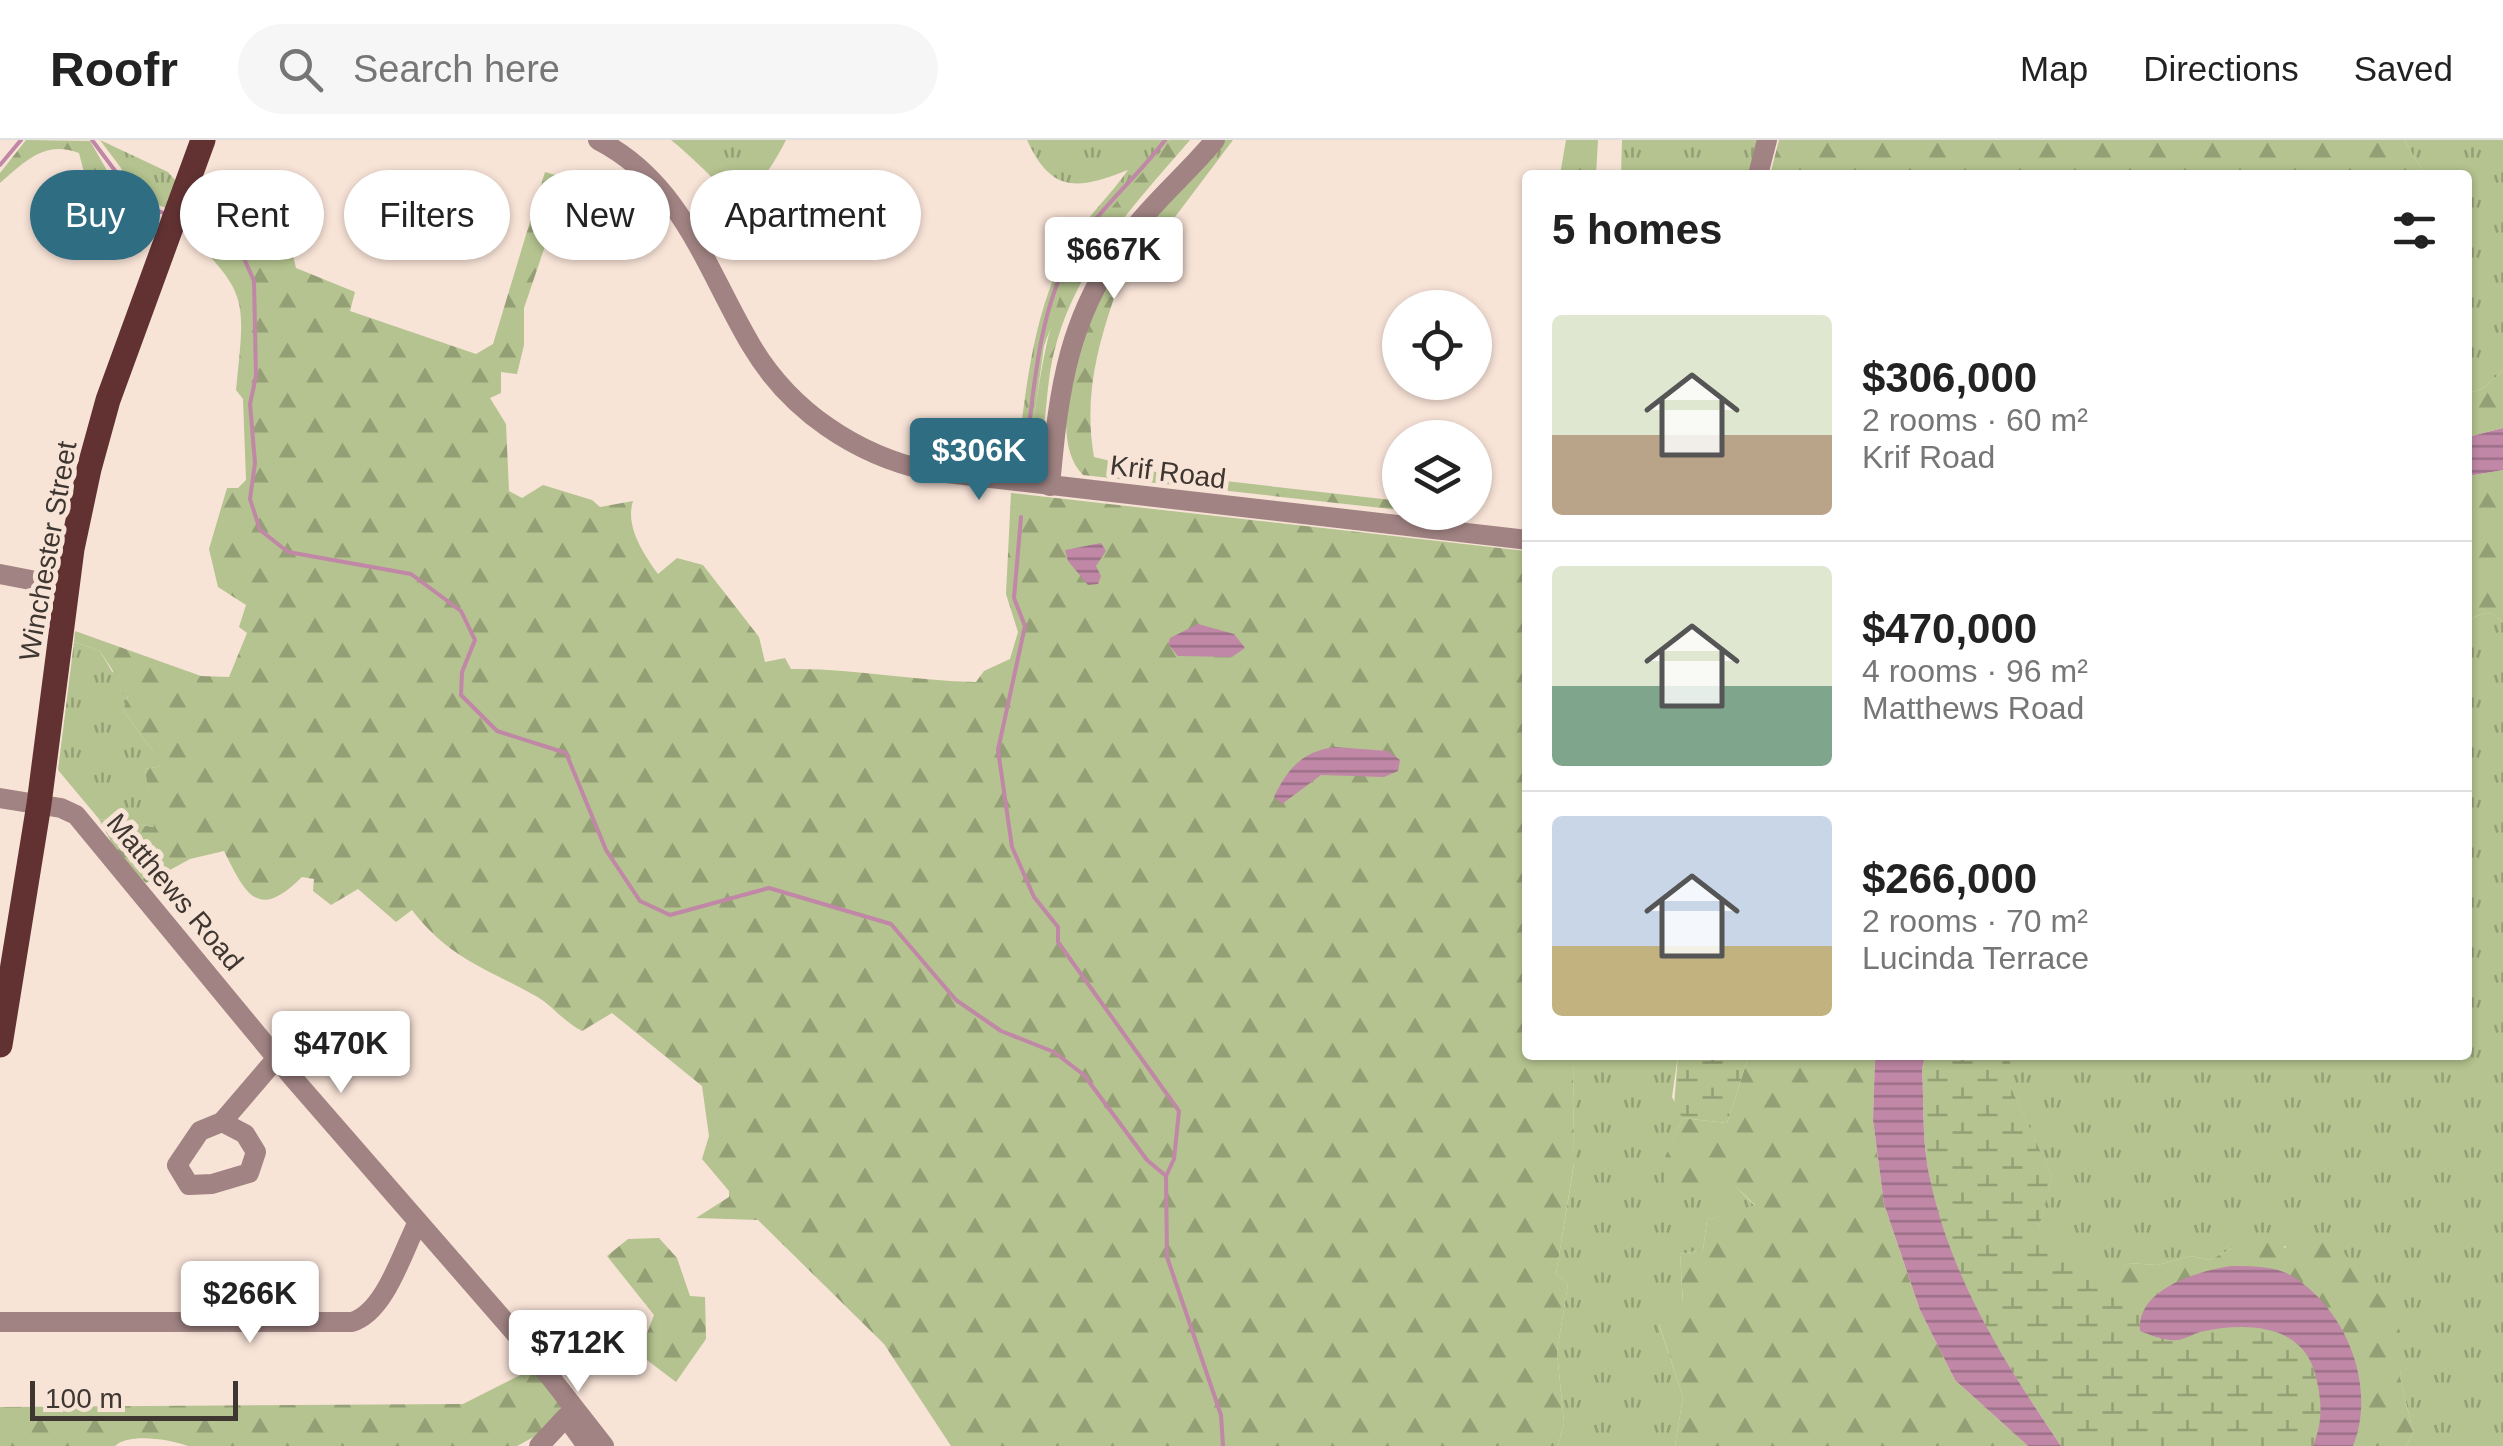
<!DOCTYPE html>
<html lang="en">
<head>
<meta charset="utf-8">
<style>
	:root { --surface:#fff; --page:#f6f6f6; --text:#222; --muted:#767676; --line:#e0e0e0; --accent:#2f6d83 }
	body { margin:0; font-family:Arial,sans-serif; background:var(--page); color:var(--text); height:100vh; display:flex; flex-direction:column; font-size:38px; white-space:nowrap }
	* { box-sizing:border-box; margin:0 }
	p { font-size:32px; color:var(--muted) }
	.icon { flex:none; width:55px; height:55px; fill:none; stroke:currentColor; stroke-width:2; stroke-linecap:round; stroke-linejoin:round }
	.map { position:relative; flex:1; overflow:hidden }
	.details { position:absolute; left:1522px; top:30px; width:950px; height:890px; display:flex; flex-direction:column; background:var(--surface); border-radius:10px; box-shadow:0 2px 8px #0004 }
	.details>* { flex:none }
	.top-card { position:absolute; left:30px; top:30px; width:950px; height:90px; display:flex; gap:20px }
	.buttons { position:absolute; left:1382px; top:150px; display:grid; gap:20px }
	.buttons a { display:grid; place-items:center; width:110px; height:110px; border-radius:50%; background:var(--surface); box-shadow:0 2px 8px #0004; font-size:50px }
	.scale { position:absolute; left:30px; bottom:25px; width:208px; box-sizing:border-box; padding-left:10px; border:5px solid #3e3631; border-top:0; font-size:28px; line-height:35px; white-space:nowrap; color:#3e3631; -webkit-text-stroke:8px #f8e3d7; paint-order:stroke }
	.price { position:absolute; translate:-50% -85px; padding:0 22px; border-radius:10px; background:#fff; color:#222; font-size:32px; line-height:65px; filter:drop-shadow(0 2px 5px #0008) }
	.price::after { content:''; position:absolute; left:50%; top:60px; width:30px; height:22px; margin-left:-15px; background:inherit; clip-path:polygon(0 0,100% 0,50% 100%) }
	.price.selected { background:var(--accent); color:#fff }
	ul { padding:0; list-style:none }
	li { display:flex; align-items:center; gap:30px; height:250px; padding:0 30px }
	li+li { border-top:2px solid var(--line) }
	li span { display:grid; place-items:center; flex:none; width:280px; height:200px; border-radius:10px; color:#555 }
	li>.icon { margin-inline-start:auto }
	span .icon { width:120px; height:120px; fill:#fffc; stroke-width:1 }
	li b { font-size:42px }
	h2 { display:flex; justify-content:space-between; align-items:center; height:120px; padding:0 30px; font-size:42px }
	.pill { padding:0 35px; border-radius:45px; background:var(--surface); box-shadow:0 2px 8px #0004; font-size:35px; line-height:90px }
	.pill.selected { background:var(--accent); color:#fff }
	header { display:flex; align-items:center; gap:60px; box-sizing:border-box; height:140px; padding:0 50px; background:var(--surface); border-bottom:2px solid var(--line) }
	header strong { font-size:48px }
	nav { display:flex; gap:55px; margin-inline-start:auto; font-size:35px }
	.search { width:700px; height:90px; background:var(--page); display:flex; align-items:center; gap:25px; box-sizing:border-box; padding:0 35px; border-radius:55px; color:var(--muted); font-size:38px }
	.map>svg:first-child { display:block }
	.grass { fill:url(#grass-tufts) }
	.forest { fill:url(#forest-firs) }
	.wetland { fill:url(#wetland-marsh) }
	.water { fill:url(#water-rules) }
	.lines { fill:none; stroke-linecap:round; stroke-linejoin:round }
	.stream { stroke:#c087a6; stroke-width:4 }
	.minor { stroke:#a18383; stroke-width:20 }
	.major { stroke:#623233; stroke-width:25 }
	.labels { text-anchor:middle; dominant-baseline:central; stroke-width:10; stroke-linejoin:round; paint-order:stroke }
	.street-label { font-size:28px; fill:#3e3631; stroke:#f8e3d7 }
</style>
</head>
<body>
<header>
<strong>Roofr</strong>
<div class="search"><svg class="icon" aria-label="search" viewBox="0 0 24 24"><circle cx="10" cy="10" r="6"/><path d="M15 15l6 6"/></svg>Search here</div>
<nav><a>Map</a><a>Directions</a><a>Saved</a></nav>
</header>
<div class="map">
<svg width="2503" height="1306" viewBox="0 0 2503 1306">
	<defs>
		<pattern id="grass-tufts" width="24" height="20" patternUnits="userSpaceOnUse" patternTransform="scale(2.5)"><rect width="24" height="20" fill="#b4c38f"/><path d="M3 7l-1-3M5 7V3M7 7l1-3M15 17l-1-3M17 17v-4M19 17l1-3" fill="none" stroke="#949f75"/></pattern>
		<pattern id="forest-firs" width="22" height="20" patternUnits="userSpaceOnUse" patternTransform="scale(2.5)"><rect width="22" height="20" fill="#b4c38f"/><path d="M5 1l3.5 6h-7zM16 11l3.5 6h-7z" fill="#949f75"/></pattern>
		<pattern id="wetland-marsh" width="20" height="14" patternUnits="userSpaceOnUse" patternTransform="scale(2.5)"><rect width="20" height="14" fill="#b4c38f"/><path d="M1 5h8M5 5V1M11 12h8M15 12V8" fill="none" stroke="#949f75"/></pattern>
		<pattern id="water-rules" width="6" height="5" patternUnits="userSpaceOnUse" patternTransform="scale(2.5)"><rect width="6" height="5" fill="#c087a6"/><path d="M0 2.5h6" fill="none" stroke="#9d6f88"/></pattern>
	</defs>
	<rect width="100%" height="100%" fill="#f8e3d7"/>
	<g class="grass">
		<polygon points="100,0 168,32 176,41 166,68 131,54 121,28"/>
		<path d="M671 0H786C740 90 726 44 671 0Z"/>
		<path d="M1027 0H1170L1076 118 1044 206 1028 321 1016 329C1026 252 1032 164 1075 97 1090 74 1112 53 1128 30 1079 49 1052 55 1027 0Z"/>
		<polygon points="1217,0 1233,0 1114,158 1099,151 1136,95"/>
		<polygon points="1622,0 1760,0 1749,35 1621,35"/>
		<polygon points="2404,0 2503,0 2503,231 2482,249 2468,253 2468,35 2425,35"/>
		<polygon points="2490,472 2503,482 2503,1306 2406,1306 2413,1292 2400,1237 2404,1201 2338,1106 2234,1107 2210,1120 2190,1116 2158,1125 2127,1123 2112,1149 2078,1126 2039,1087 2052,1036 2010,946 2010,915 2468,915 2468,485 2474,477"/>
		<polygon points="74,502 100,511 128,559 123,570 154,613 163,613 163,626 145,629 155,687 99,679 58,630"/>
		<polygon points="1573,915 1678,915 1672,957 1683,978 1666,1016 1677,1019 1704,1047 1736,1047 1755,1066 1707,1080 1703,1110 1680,1114 1683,1164 1659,1185 1683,1257 1675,1306 1558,1306 1564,1283 1557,1212 1568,1144 1556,1134 1574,1024"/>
	</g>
	<g class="forest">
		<path d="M26 0 90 1 124 60 160 77 154 91 146 93 120 74 102 78 93 67 79 13C44 0 25 22 0 43V33Z"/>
		<path d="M1170 0H1190C1133 66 1076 125 1054 212 1046 244 1047 279 1040 311L1028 321C1038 253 1044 183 1075 120 1099 74 1140 40 1170 0Z"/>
		<polygon points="1566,0 1598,0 1596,35 1560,35"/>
		<polygon points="1779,0 2404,0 2425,35 1770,35"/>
		<path d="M545 32 576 41 561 59 524 168V205L517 234 501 232V253L490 258 506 284 509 351 522 358 543 345 592 360 600 367 633 361C625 386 643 413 658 434L677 418 703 425 759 497 765 522 785 518 791 529C853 528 914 541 976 542L984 531 1010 519 1018 492 1006 454 1011 353 1527 411 1528 915H1573L1574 1023 1556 1134 1568 1144 1557 1212 1564 1283 1558 1306H951L884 1204 758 1080 696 1078 729 1057V1051L702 1019 709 996 702 946 612 873 582 891C562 881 551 863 532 854 483 827 448 817 412 770L396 782 358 749 331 765 313 751 314 739 302 737C258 781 246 755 224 711L190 719 146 743 120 719 99 679 154 687 145 629 162 626 163 614 154 613 123 570 128 558 110 543 113 531 100 511 74 502 75 491 201 536 229 537 247 493 239 487 246 465 218 447 209 409 227 348H238L246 340 243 259 236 250C246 152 248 155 179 84L186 62 291 107 296 128 355 152 350 171 476 214 493 204Z"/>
		<path d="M1099 151 1114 158C1096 211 1084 260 1094 317L1164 334 1400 361V370L1083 335C1044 296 1083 196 1099 151Z"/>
		<polygon points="2503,231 2503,288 2468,297 2468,253 2482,249"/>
		<polygon points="2503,330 2503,482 2490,472 2474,477 2468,485 2468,336"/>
		<polygon points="1749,915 1875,915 1873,980 1884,1064 1920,1170 1955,1240 2028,1306 1675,1306 1683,1257 1659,1184 1683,1163 1680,1114 1703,1110 1707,1080 1755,1065 1736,1047 1658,1053 1677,1020 1665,1017 1683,978 1727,983"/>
		<polygon points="1926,915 2010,915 2010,946 2052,1036 2039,1087 2078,1126 2111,1149 2127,1123 2158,1125 2190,1116 2210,1120 2234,1107 2275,1098 2285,1108 2296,1095 2338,1106 2388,1166 2405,1202 2400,1237 2413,1292 2406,1306 2061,1306"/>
		<polygon points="659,1098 677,1118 690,1156 705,1157 706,1199 676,1242 639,1214 654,1175 607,1116 628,1099"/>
		<path d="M532 1229 565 1267 543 1292 517 1306H188C168 1299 129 1293 115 1306H0V1267L463 1264Z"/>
	</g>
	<g class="wetland">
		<polygon points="1678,915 1749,915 1727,983 1683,978 1674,966"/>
		<path d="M1926 915H2010V946L2052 1036 2039 1087C2077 1124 2100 1145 2151 1161L2144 1168 2181 1200C2265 1162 2350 1209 2313 1306H2061C2002 1219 1947 1134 1928 1029 1922 996 1924 961 1922 928Z"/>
	</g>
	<g class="water">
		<polygon points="2503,288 2503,330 2468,336 2468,297"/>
		<polygon points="1101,403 1106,411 1096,426 1101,436 1098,444 1088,445 1068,421 1065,410"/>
		<polygon points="1198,484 1234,494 1245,508 1232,517 1178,516 1168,504 1170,498"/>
		<path d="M1335 607 1388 611 1400 620 1398 631 1384 637 1321 635 1282 664 1274 657C1288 628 1303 611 1335 607Z"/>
		<path d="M1875 915H1926L1922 928C1924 961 1922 996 1928 1029 1948 1134 2002 1219 2061 1306H2028L1955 1240 1920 1170 1884 1064 1873 980Z"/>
		<path d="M2231 1126C2250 1126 2276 1126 2292 1136 2346 1169 2377 1246 2353 1306H2313C2323 1281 2322 1263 2316 1237 2304 1183 2245 1182 2200 1192 2192 1194 2186 1199 2178 1200 2164 1201 2153 1196 2140 1191 2136 1149 2198 1131 2231 1126Z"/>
	</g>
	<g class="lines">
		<g class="stream">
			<polyline points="92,0 116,32 124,57 166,74"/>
			<polyline points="0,25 21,0"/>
			<polyline points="184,81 239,107 254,141 256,236 250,264 255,323 250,359 260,390 288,412 411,434 461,471 475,500 462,532 461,555 497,591 566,613 606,710 640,761 670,775 769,748 891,784 956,860 1001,891 1054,912 1084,935 1147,1020 1166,1036 1167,1117 1221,1275 1223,1306"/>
			<path d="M1026 311C1034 247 1039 171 1071 114 1096 71 1136 39 1165 0"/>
			<polyline points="1021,377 1014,458 1025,486 998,610 1012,707 1034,757 1058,787 1058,802 1179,971 1174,1019 1166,1036"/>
		</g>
		<g class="minor">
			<path d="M598 0C682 43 706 129 751 205 790 271 856 315 929 331L1528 400"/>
			<polyline points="1758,35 1767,0"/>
			<path d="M1050 346C1059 246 1068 174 1131 92 1156 59 1189 32 1215 0"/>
			<polyline points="0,434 67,447"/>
			<polyline points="0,658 61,668 76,675 293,938 522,1201 604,1306"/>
			<polygon points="222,982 245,994 256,1012 249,1033 212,1044 189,1045 177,1025 200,991"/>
			<polyline points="222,982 276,919"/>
			<path d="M0 1182H352C385 1172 402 1113 417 1084"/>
			<polyline points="539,1306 566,1277 587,1306"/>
		</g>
		<polyline class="major" points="0,905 39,664 72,409 89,329 108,260 203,0"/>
	</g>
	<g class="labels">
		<g class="street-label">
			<text transform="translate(1168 332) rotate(7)">Krif Road</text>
			<text transform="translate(48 411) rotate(-80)">Winchester Street</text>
			<text transform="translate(175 752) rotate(50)">Matthews Road</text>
		</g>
	</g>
</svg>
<div class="buttons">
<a><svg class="icon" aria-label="locate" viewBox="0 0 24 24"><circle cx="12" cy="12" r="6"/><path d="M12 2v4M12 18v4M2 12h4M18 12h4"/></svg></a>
<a><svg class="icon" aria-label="layers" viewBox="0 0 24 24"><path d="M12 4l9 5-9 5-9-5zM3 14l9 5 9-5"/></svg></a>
</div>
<div class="scale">100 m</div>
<b class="price" style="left:1114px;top:162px">$667K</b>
<b class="price selected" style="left:979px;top:363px">$306K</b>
<b class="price" style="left:341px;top:956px">$470K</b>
<b class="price" style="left:250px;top:1206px">$266K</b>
<b class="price" style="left:578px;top:1255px">$712K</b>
<div class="top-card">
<a class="pill selected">Buy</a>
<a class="pill">Rent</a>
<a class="pill">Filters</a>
<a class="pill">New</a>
<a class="pill">Apartment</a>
</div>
<section class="details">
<h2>5 homes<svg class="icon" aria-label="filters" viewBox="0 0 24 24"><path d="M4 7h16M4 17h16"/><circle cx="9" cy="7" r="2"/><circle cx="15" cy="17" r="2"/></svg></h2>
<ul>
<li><span style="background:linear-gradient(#dfe7d0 60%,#b9a48a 0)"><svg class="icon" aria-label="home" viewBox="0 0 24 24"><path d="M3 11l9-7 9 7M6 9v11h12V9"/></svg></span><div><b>$306,000</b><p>2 rooms · 60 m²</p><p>Krif Road</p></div></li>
<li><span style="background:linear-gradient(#dfe7d0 60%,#7fa58c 0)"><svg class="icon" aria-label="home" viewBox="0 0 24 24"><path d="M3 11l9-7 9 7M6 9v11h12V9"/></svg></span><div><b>$470,000</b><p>4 rooms · 96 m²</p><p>Matthews Road</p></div></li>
<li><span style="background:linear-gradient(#c9d6e8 65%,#c2b280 0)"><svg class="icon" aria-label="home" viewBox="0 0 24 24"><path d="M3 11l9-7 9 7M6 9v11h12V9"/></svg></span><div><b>$266,000</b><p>2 rooms · 70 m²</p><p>Lucinda Terrace</p></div></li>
</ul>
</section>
</div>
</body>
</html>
